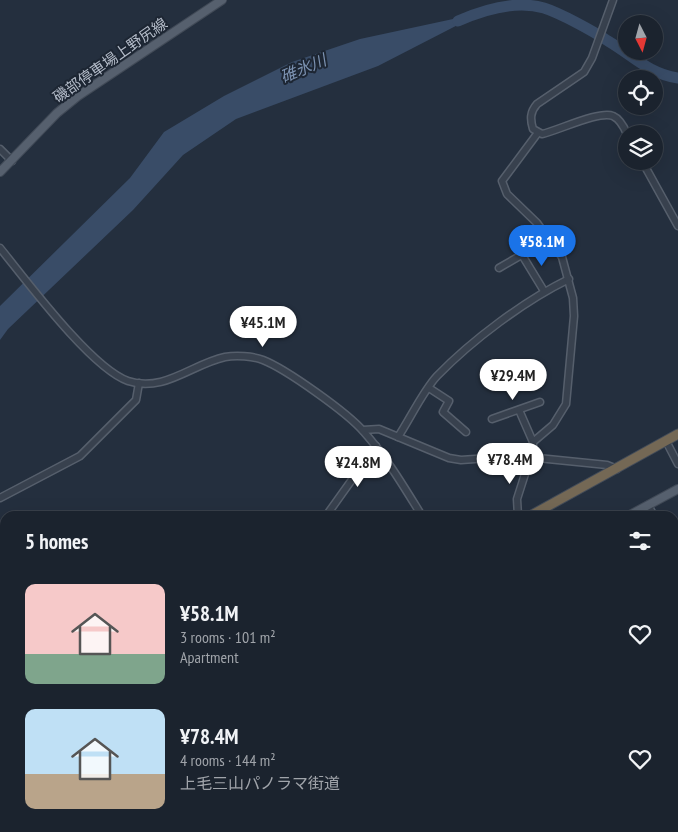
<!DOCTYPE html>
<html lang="en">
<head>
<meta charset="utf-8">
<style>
	:root { --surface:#1b232e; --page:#242b36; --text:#f1f3f6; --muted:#a0a4aa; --line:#39404a; --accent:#1a73e8 }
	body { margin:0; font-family:"PT Sans Narrow","Noto Sans JP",sans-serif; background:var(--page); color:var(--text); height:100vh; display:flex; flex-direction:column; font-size:19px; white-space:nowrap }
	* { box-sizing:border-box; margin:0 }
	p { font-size:16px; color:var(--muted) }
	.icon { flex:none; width:28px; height:28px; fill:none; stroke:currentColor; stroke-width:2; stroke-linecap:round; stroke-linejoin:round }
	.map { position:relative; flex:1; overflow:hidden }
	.side { position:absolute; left:0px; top:511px; width:679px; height:321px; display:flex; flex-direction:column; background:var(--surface); border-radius:15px 15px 0 0; box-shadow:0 5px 20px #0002,0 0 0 1px var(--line) }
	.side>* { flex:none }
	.needle { width:32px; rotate:174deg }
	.fabs { position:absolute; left:618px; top:15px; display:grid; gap:10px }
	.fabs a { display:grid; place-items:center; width:45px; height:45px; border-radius:50%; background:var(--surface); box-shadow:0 5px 20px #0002,0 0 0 1px var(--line); font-size:25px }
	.price { position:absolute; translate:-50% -42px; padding:0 11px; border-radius:18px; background:#fff; color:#222; font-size:16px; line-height:32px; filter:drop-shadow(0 1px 2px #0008) }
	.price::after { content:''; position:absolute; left:50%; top:30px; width:15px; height:11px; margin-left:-8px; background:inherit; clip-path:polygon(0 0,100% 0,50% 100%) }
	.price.active { background:var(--accent); color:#fff }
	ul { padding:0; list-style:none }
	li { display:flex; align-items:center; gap:15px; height:125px; padding:0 25px }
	li span { display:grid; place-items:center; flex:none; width:140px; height:100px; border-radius:10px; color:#555 }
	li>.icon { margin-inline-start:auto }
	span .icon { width:60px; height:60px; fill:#fffc; stroke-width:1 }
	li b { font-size:21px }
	h2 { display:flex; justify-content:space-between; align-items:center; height:60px; padding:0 25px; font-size:21px }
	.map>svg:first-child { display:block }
	.water { fill:#394c67 }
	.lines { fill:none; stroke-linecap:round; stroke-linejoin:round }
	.river { stroke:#394c67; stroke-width:11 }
	.minor-casing { stroke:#565f6c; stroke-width:9 }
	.major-casing { stroke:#414a57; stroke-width:10 }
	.highway-casing { stroke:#434c59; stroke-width:11 }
	.minor { stroke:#38414e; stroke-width:6 }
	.major { stroke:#56606e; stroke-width:8 }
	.highway { stroke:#746855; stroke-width:9 }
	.labels { text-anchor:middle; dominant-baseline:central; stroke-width:4; stroke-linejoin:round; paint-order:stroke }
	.street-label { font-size:15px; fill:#b4bcc9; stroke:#1d2633 }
	.water-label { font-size:16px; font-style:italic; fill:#7c92b1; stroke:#1d2633 }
</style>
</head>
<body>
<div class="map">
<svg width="678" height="832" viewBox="0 0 678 832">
	<rect width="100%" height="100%" fill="#242f3e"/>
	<polygon class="water" points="481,13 378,66 236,119 183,155 133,210 8,329 0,340 0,306 130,178 164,132 224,96 292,62 360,39"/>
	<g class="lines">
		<path class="river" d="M458 21C483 10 516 0 544 8 560 13 593 31 608 41 632 55 649 74 678 78"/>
		<defs>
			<g id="minor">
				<path d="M613 0 592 58 584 72 537 104C530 112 530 119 533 129L542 134C557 131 600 110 613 116 620 119 624 127 627 134"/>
				<polyline points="0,149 12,161"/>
				<polyline points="642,161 678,226"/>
				<path d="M0 248C26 280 91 368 128 381 164 393 192 364 225 357 236 355 253 356 263 360 286 369 348 413 364 432 387 458 404 487 422 516"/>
				<polyline points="522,255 544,291"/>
				<polyline points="499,268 549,239"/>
				<polyline points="429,388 449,401 443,412 466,432"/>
				<polyline points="519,410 533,442"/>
				<polyline points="492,419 540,402"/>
				<polyline points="363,430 379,429 449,458 461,460 518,456 607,465 617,469"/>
				<path d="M398 437C410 419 423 391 437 376 472 340 524 301 569 279"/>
				<polyline points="666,441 678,464"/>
				<polyline points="0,498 80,456 136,400 139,383"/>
				<polyline points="648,505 654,516"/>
				<polyline points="326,516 376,446"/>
				<polyline points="518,516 517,499 533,449 533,442 553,425 566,404 574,316 573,298 562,257 537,223 507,194 502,181 505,177 537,134"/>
				<polyline points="674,555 678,565"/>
				<polyline points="0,632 5,626"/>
				<polyline points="674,674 678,673"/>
				<polyline points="674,821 678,821"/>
				<polyline points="329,828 333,832"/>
				<polyline points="490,828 493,832"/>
				<polyline points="540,828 541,832"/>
				<polyline points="171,832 173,828"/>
				<polyline points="248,832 249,828"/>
				<polyline points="283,832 285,828"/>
				<polyline points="484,832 485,828"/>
			</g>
			<g id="major">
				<polyline points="0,172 57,113 78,96 222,0"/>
				<polyline points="628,516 678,489"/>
				<polyline points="58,832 67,828"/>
			</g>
			<g id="highway">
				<polyline points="530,516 678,434"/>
				<polyline points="125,832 128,828"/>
			</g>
		</defs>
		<use href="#minor" class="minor-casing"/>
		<use href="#major" class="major-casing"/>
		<use href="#highway" class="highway-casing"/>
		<use href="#minor" class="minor"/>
		<use href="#major" class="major"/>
		<use href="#highway" class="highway"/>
	</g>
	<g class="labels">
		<g class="street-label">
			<text transform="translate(110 60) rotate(-35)">磯部停車場上野尻線</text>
		</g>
		<g class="water-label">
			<text transform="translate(303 68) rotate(-23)">碓氷川</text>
		</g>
	</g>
</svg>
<div class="fabs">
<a><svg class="needle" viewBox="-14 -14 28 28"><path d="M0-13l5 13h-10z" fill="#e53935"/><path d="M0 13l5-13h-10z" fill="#a0a4aa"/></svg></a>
<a><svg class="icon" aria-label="locate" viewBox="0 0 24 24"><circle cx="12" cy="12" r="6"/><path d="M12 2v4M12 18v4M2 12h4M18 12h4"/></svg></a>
<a><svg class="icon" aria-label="layers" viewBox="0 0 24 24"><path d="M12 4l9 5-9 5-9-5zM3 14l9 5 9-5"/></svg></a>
</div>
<b class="price active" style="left:542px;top:267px">¥58.1M</b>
<b class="price" style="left:263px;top:348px">¥45.1M</b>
<b class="price" style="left:513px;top:401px">¥29.4M</b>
<b class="price" style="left:510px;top:485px">¥78.4M</b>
<b class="price" style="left:358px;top:488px">¥24.8M</b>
<section class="side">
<h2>5 homes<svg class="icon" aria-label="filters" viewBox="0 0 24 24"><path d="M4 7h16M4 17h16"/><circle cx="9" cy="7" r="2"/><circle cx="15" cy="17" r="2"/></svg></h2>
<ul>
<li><span style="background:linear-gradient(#f6c9c9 70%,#7fa58c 0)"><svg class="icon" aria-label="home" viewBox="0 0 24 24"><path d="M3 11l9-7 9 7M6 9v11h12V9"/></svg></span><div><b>¥58.1M</b><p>3 rooms · 101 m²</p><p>Apartment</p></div><svg class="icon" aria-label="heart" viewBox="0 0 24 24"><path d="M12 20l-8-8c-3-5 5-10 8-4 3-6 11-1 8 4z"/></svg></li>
<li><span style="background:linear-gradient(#bfe0f5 65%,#b9a48a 0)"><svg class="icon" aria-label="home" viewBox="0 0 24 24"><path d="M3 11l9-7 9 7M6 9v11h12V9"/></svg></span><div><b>¥78.4M</b><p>4 rooms · 144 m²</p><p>上毛三山パノラマ街道</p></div><svg class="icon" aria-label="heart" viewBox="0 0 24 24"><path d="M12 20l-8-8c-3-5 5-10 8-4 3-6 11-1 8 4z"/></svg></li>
</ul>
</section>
</div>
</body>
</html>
